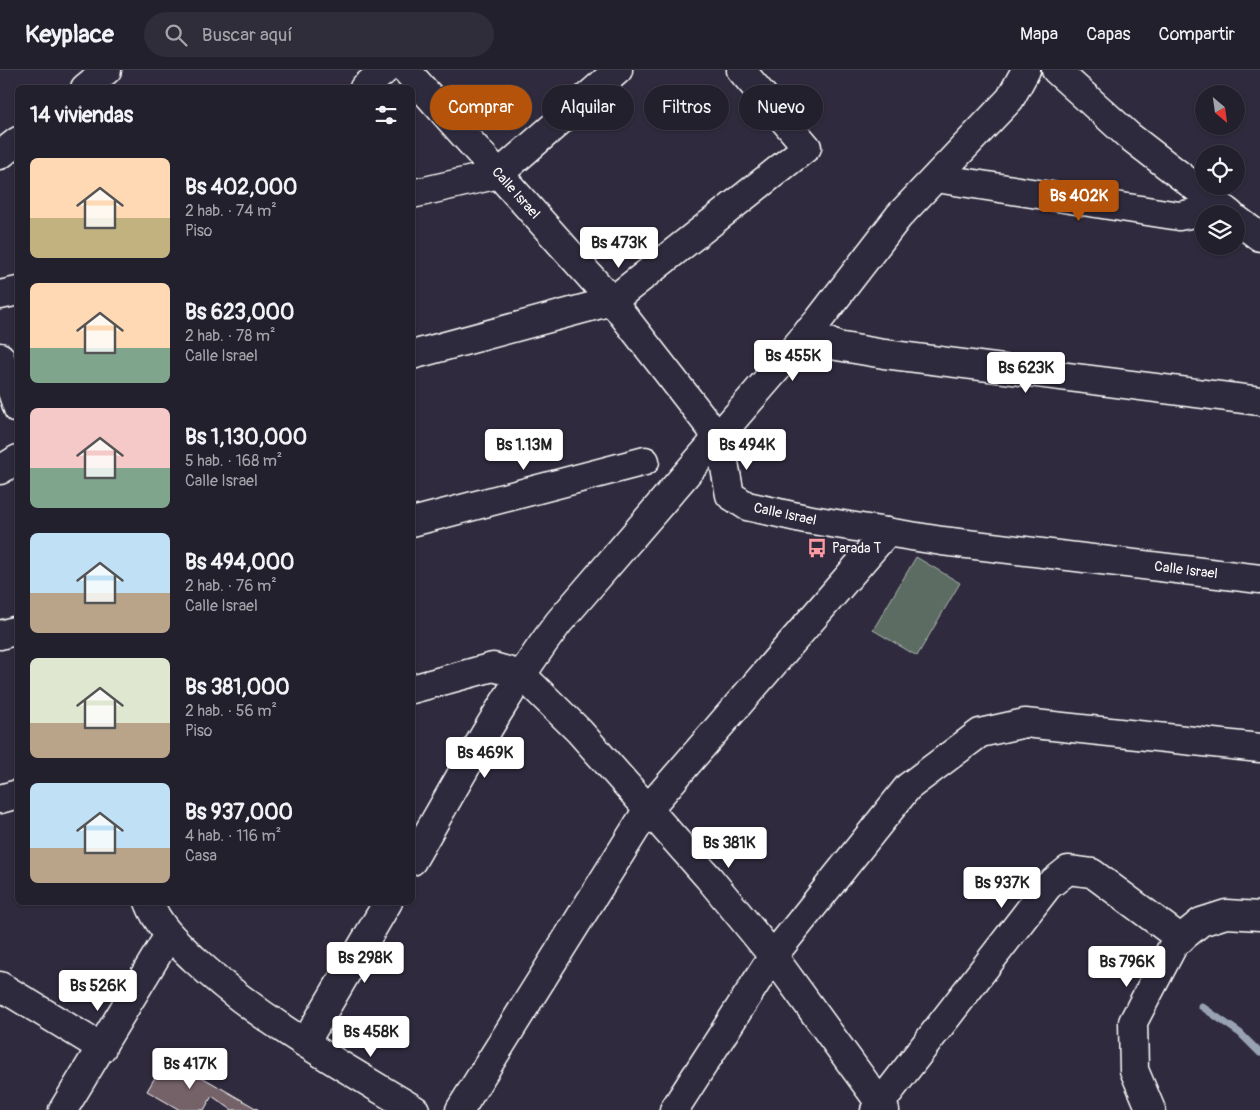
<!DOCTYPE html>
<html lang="es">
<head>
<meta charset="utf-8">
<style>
	:root { --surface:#23202e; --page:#2f2d3a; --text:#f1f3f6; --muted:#a3a3aa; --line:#403e4a; --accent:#b45309 }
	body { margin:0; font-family:Pangolin,sans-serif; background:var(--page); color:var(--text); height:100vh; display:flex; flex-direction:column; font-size:19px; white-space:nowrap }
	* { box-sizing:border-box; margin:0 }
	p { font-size:16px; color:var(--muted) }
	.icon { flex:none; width:28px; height:28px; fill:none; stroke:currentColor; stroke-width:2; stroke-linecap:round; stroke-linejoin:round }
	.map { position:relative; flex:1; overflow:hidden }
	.side { position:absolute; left:15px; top:15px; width:400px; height:820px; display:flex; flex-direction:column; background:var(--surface); border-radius:8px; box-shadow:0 1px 4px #0004,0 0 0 1px var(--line) }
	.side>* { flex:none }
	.guide { position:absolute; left:430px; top:15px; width:475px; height:45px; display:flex; gap:10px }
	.needle { width:32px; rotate:151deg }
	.controls { position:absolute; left:1195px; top:15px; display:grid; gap:10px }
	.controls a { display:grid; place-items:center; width:50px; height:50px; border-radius:50%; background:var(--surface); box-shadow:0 1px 4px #0004,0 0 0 1px var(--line); font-size:25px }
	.price { position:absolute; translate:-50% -42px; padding:0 11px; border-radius:5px; background:#fff; color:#222; font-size:16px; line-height:32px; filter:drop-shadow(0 1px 2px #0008) }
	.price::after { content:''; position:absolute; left:50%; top:30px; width:15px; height:11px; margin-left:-8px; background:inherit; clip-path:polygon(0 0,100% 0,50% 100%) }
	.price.on { background:var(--accent); color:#fff }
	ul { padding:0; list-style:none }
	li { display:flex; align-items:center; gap:15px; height:125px; padding:0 15px }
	li span { display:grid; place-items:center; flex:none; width:140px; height:100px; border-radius:8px; color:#555 }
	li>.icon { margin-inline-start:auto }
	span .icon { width:60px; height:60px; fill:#fffc; stroke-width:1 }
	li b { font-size:21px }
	h2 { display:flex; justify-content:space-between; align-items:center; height:60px; padding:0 15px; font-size:21px }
	.chip { padding:0 18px; border-radius:22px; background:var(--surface); box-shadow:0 1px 4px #0004,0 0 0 1px var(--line); font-size:18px; line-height:45px }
	.chip.on { background:var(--accent); color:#fff }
	header { display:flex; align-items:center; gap:30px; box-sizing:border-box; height:70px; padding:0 25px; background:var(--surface); border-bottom:1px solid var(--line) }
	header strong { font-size:24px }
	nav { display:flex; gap:28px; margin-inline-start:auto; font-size:18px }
	.search { width:350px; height:45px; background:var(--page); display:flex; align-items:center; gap:12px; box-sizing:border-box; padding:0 18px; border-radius:28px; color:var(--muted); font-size:19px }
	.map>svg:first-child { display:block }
	.green { fill:#5b6c63; stroke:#adb6b1 }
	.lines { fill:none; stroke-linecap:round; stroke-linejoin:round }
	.stream { stroke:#98a2b2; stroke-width:7 }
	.building { fill:#756269; stroke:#fff }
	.minor-casing { stroke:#fff; stroke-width:31 }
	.minor { stroke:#2f2a3d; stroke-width:28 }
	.labels { text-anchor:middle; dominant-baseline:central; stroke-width:4; stroke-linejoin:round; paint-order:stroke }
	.street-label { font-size:14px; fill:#fff; stroke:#2f2a3d }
	.poi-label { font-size:14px; fill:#fff; stroke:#2f2a3d; text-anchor:start }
</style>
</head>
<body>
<header>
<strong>Keyplace</strong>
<div class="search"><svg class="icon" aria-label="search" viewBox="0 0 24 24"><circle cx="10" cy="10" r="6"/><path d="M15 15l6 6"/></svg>Buscar aquí</div>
<nav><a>Mapa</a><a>Capas</a><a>Compartir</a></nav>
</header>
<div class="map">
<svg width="1260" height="1040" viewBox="0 0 1260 1040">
	<rect width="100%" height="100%" fill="#2f2a3d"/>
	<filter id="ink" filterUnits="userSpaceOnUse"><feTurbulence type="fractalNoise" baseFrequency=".02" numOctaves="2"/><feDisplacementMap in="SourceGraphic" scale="10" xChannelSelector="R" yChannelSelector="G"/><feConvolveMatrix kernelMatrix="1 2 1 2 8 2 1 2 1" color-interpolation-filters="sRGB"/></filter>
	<g filter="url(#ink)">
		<polygon class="green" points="916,487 960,513 917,586 873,560"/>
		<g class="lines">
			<polyline class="stream" points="1201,936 1240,963 1260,983"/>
		</g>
		<polygon class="building" points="167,987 259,1040 232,1040 212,1026 204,1040 180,1040 147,1021"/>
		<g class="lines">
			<defs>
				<g id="minor">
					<polyline points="406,0 612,231 710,357 721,376 730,425 747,436 806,449 942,471 1260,509"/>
					<polyline points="1056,0 1129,66 1230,144"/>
					<polyline points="85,18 107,0"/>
					<polyline points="364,18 385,0"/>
					<polyline points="0,85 18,71"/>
					<polyline points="936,108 1179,146 1222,138"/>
					<polyline points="412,124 499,104 618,0"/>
					<polyline points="1236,149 1260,167"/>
					<polyline points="0,225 18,221"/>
					<polyline points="808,262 837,276 884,284 1260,331"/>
					<polyline points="412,285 612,231 807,77 741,0"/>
					<polyline points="0,287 18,339"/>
					<polyline points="0,400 18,389"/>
					<polyline points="412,452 645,391"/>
					<polyline points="0,565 18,560"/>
					<polyline points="412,619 493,597 522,605 579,661 709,808 773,886 885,1040"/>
					<polyline points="0,729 18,724"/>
					<path d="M412 791C459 710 503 626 559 552L818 251 899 146 1010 29 1026 0"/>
					<path d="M149 832C158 856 176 872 194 889 259 950 339 994 415 1040"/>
					<polyline points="0,916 102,978"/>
					<polyline points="305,973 388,832"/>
					<polyline points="63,1040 169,865"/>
					<polyline points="460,1040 648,739 887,462"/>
					<polyline points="674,1040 773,886 908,717 980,663 1025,653 1260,678"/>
					<polyline points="875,1040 1048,816 1068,800 1092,803 1181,869"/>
					<polyline points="1151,1040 1134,1000 1133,952 1174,874 1201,852 1226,844 1260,846"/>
				</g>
			</defs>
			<use href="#minor" class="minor-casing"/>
			<use href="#minor" class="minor"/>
		</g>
	</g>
	<defs>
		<symbol id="bus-bare" viewBox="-9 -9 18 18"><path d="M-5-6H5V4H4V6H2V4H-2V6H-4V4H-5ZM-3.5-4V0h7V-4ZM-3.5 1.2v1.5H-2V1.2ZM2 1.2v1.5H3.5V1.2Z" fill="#ff9aa2" stroke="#2f2a3d" stroke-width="2.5" paint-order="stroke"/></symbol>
	</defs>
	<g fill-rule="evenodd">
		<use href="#bus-bare" x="803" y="464" width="28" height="28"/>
	</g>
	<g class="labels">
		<g class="street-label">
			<text transform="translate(516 123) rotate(48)">Calle Israel</text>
			<text transform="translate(785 444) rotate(12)">Calle Israel</text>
			<text transform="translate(1186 500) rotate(7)">Calle Israel</text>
		</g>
		<g class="poi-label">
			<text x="832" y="478">Parada T</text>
		</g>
	</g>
</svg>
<div class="controls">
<a><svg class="needle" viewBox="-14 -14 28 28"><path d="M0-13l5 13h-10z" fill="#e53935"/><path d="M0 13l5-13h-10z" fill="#a3a3aa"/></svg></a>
<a><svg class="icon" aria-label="locate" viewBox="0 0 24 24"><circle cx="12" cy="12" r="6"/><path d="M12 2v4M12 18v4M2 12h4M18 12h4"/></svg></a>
<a><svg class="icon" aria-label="layers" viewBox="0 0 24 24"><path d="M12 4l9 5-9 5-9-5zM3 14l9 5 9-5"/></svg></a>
</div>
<b class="price on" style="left:1079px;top:152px">Bs 402K</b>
<b class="price" style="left:619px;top:199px">Bs 473K</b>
<b class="price" style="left:793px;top:312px">Bs 455K</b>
<b class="price" style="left:1026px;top:324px">Bs 623K</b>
<b class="price" style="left:524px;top:401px">Bs 1.13M</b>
<b class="price" style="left:747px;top:401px">Bs 494K</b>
<b class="price" style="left:485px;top:709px">Bs 469K</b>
<b class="price" style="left:729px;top:799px">Bs 381K</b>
<b class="price" style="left:1002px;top:839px">Bs 937K</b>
<b class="price" style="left:365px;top:914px">Bs 298K</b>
<b class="price" style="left:1127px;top:918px">Bs 796K</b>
<b class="price" style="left:98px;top:942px">Bs 526K</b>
<b class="price" style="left:371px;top:988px">Bs 458K</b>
<b class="price" style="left:190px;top:1020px">Bs 417K</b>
<div class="guide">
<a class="chip on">Comprar</a>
<a class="chip">Alquilar</a>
<a class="chip">Filtros</a>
<a class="chip">Nuevo</a>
</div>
<section class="side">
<h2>14 viviendas<svg class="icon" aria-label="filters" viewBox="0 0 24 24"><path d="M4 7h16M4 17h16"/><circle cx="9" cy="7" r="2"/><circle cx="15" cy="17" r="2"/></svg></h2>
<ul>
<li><span style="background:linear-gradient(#ffd9b3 60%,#c2b280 0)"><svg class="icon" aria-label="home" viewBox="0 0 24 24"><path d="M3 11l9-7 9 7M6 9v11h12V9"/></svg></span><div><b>Bs 402,000</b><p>2 hab. · 74 m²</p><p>Piso</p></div></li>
<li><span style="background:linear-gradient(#ffd9b3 65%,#7fa58c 0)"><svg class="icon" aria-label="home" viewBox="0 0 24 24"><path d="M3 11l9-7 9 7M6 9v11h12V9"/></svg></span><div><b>Bs 623,000</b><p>2 hab. · 78 m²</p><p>Calle Israel</p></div></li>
<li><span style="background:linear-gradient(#f6c9c9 60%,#7fa58c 0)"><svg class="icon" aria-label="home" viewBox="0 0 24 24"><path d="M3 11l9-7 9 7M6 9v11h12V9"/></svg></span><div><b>Bs 1,130,000</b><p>5 hab. · 168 m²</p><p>Calle Israel</p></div></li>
<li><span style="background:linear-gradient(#bfe0f5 60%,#b9a48a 0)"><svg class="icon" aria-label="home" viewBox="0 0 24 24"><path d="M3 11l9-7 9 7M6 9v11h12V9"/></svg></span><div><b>Bs 494,000</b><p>2 hab. · 76 m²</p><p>Calle Israel</p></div></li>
<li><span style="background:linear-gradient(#dfe7d0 65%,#b9a48a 0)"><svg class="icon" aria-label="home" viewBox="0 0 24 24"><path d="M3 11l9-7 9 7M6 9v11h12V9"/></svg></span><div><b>Bs 381,000</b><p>2 hab. · 56 m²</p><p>Piso</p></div></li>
<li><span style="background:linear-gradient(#bfe0f5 65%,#b9a48a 0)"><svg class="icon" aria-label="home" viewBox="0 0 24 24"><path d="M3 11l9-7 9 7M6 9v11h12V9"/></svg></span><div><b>Bs 937,000</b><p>4 hab. · 116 m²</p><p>Casa</p></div></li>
</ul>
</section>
</div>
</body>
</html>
